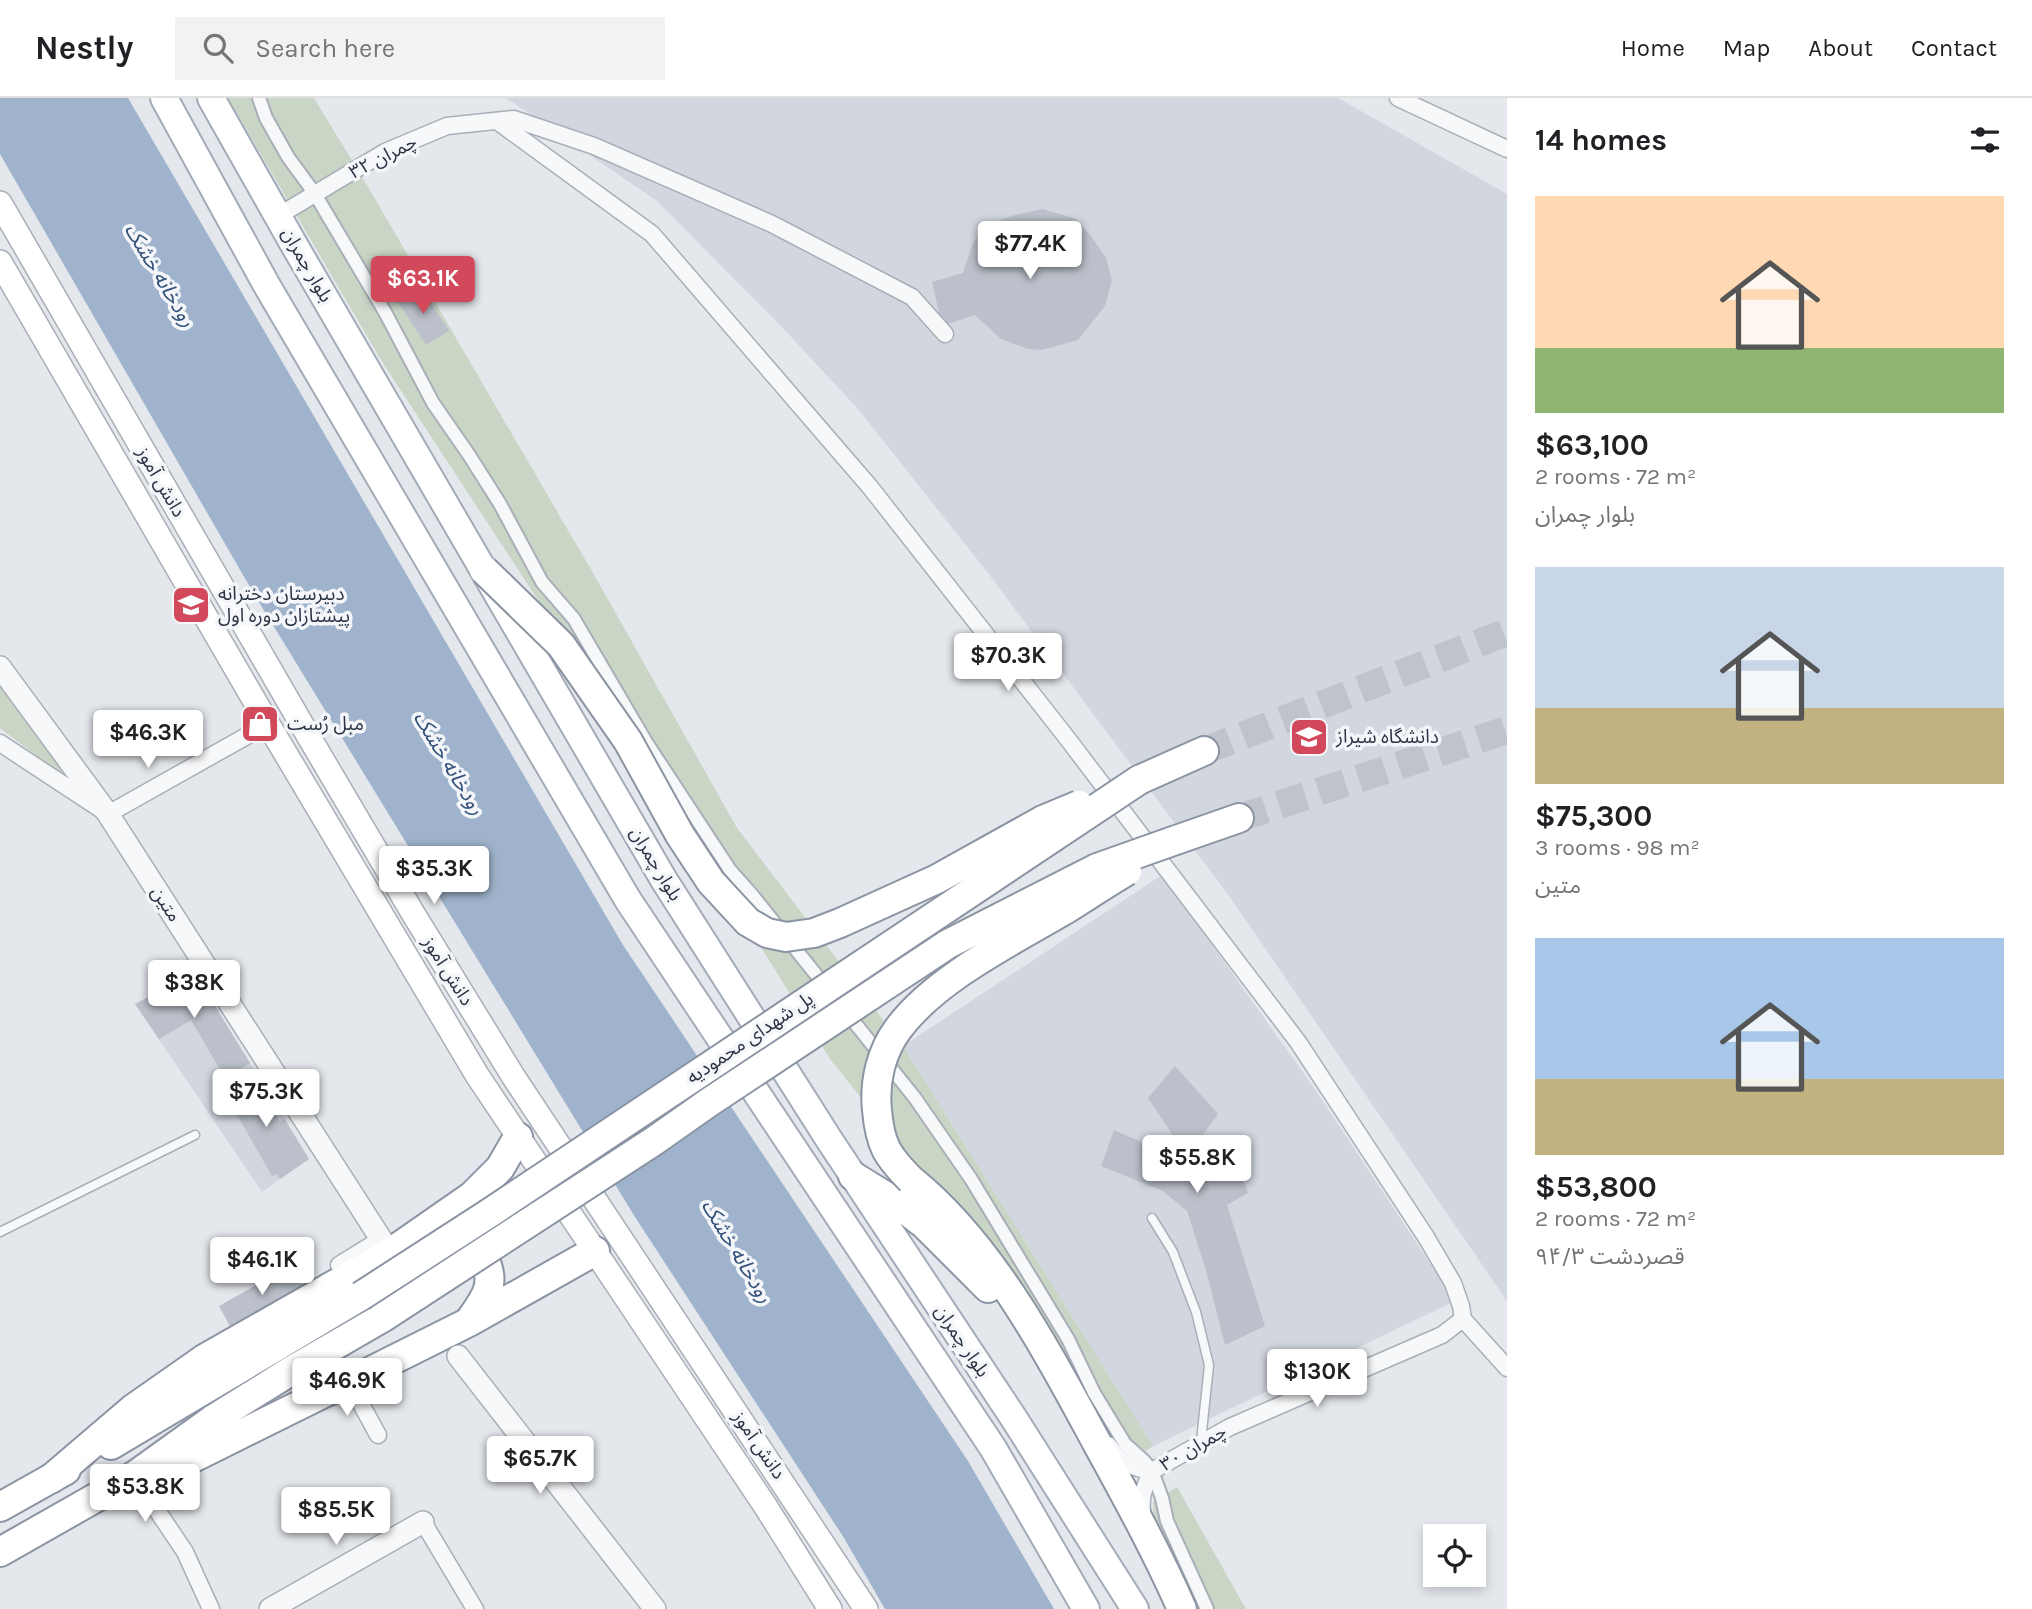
<!DOCTYPE html>
<html lang="en">
<head>
<meta charset="utf-8">
<style>
	:root { --surface:#fff; --page:#f2f2f2; --text:#202124; --muted:#757577; --line:#e0e0e0; --accent:#d1495b }
	body { margin:0; font-family:Karla,"Noto Sans Arabic",sans-serif; background:var(--page); color:var(--text); height:100vh; display:flex; flex-direction:column; font-size:26px; white-space:nowrap }
	* { box-sizing:border-box; margin:0 }
	p { font-size:23px; color:var(--muted) }
	.icon { flex:none; width:38px; height:38px; fill:none; stroke:currentColor; stroke-width:2; stroke-linecap:round; stroke-linejoin:round }
	.map { position:relative; flex:1; overflow:hidden }
	.side { display:flex; flex-direction:column; background:var(--surface); width:525px }
	.side>* { flex:none }
	.buttons { position:absolute; left:1423px; top:1426px; display:grid; gap:14px }
	.buttons a { display:grid; place-items:center; width:63px; height:63px; border-radius:0px; background:var(--surface); box-shadow:0 4px 10px #0003; font-size:35px }
	.price { position:absolute; translate:-50% -60px; padding:0 16px; border-radius:7px; background:#fff; color:#222; font-size:23px; line-height:46px; filter:drop-shadow(0 2px 4px #0008) }
	.price::after { content:''; position:absolute; left:50%; top:42px; width:21px; height:16px; margin-left:-10px; background:inherit; clip-path:polygon(0 0,100% 0,50% 100%) }
	.price.on { background:var(--accent); color:#fff }
	ul { padding:0; list-style:none }
	li { display:grid; align-content:center; gap:14px; height:371px; padding:0 28px }
	li span { display:grid; place-items:center; height:217px; border-radius:0px; color:#555 }
	li>.icon { margin-inline-start:auto }
	span .icon { width:126px; height:126px; fill:#fffc; stroke-width:1 }
	li b { font-size:30px }
	h2 { display:flex; justify-content:space-between; align-items:center; height:84px; padding:0 28px; font-size:30px }
	header { display:flex; align-items:center; gap:42px; box-sizing:border-box; height:98px; padding:0 35px; background:var(--surface); border-bottom:2px solid var(--line) }
	header strong { font-size:33px }
	nav { display:flex; gap:38px; margin-inline-start:auto; font-size:24px }
	.search { width:490px; height:63px; background:var(--page); display:flex; align-items:center; gap:18px; box-sizing:border-box; padding:0 24px; border-radius:0px; color:var(--muted); font-size:26px }
	main { display:flex; flex:1; min-height:0 }
	.map>svg:first-child { display:block }
	.built { fill:#d2d6de }
	.green { fill:#c9d6c5 }
	.water { fill:#9fb4cc }
	.building { fill:#bbc0ca }
	.lines { fill:none; stroke-linecap:round; stroke-linejoin:round }
	.trunk-tunnel { stroke:#bfc3cb; stroke-width:28; stroke-dasharray:28 14; stroke-linecap:butt }
	.service-casing { stroke:#a9aeb7; stroke-width:11 }
	.pedestrian-casing { stroke:#a9aeb7; stroke-width:16 }
	.minor-casing { stroke:#a9aeb7; stroke-width:19 }
	.tertiary-casing { stroke:#a9aeb7; stroke-width:24 }
	.secondary-casing { stroke:#a9aeb7; stroke-width:26 }
	.primary-casing { stroke:#a3abb8; stroke-width:30 }
	.trunk-casing { stroke:#8b94a3; stroke-width:32 }
	.service { stroke:#f7f8fa; stroke-width:8 }
	.pedestrian { stroke:#f7f8fa; stroke-width:12 }
	.minor { stroke:#f7f8fa; stroke-width:16 }
	.tertiary { stroke:#f7f8fa; stroke-width:21 }
	.secondary { stroke:#fff; stroke-width:23 }
	.primary { stroke:#fff; stroke-width:26 }
	.trunk { stroke:#fff; stroke-width:28 }
	.trunk-bridge-casing { stroke:#8b94a3; stroke-width:32; stroke-linecap:butt }
	.trunk-bridge { stroke:#fff; stroke-width:28 }
	.labels { text-anchor:middle; dominant-baseline:central; stroke-width:7; stroke-linejoin:round; paint-order:stroke }
	.street-label { font-size:19px; fill:#2b3445; stroke:#f4f6f9 }
	.poi-label { font-size:19px; fill:#2b3445; stroke:#f4f6f9; text-anchor:start }
	.water-label { font-size:21px; font-style:italic; fill:#34527a; stroke:#f4f6f9 }
</style>
</head>
<body>
<header>
<strong>Nestly</strong>
<div class="search"><svg class="icon" aria-label="search" viewBox="0 0 24 24"><circle cx="10" cy="10" r="6"/><path d="M15 15l6 6"/></svg>Search here</div>
<nav><a>Home</a><a>Map</a><a>About</a><a>Contact</a></nav>
</header>
<main>
<div class="map">
<svg width="1507" height="1511" viewBox="0 0 1507 1511">
	<rect width="100%" height="100%" fill="#e4e7ec"/>
	<g class="built">
		<polygon points="506,0 1338,0 1507,96 1507,1203 1232,802 988,475 858,311 779,226 657,103"/>
		<polygon points="1162,777 1314,990 1455,1203 1153,1348 903,948"/>
		<polygon points="194,874 309,1061 262,1094 135,906"/>
	</g>
	<g class="green">
		<polygon points="228,0 314,0 371,94 597,482 737,730 903,948 1153,1348 1133,1361 1099,1322 914,1066 830,961 693,739 381,262"/>
		<polygon points="0,582 84,694 0,630"/>
		<polygon points="1177,1389 1246,1511 1194,1511 1154,1423 1153,1404"/>
	</g>
	<polygon class="water" points="0,0 128,0 623,847 968,1363 1054,1511 885,1511 844,1440 635,1119 254,496 0,56"/>
	<g class="building">
		<polygon points="1043,111 1076,121 1091,138 1106,160 1112,182 1105,208 1078,242 1042,252 1028,251 1001,241 975,217 942,228 932,184 963,175 973,144 995,124 1015,117"/>
		<polygon points="421,189 449,233 426,247 398,204"/>
		<polygon points="194,874 250,965 225,980 191,922 159,941 135,906"/>
		<polygon points="1175,968 1218,1016 1199,1042 1235,1056 1248,1095 1227,1107 1265,1228 1225,1247 1206,1172 1187,1113 1163,1093 1101,1068 1114,1032 1178,1060 1174,1039 1148,1000"/>
		<polygon points="250,976 280,1024 284,1020 309,1061 280,1081 277,1076 272,1078 224,994"/>
		<polygon points="292,1167 305,1190 232,1232 219,1208"/>
	</g>
	<g class="lines">
		<g class="trunk-tunnel">
			<polyline points="1204,653 1507,534"/>
			<polyline points="1239,720 1507,632"/>
		</g>
		<defs>
			<g id="service">
				<polyline points="1152,1120 1173,1154 1196,1214 1209,1267 1201,1343"/>
				<polyline points="0,1134 195,1037"/>
			</g>
			<polyline id="pedestrian" points="259,0 266,20 288,59 315,96 385,214 433,305 469,357 500,406 542,484 574,521 646,644 730,772 753,798 915,1000 971,1081 1068,1241 1094,1295 1125,1346 1144,1363 1152,1373 1162,1400 1167,1423 1207,1511"/>
			<g id="minor">
				<polyline points="1398,0 1507,51"/>
				<polyline points="497,23 652,136 870,389 1067,640 1298,944 1426,1139 1453,1185 1461,1208 1463,1221 1507,1270"/>
				<polyline points="278,118 385,54 447,28 514,21 594,48 772,126 912,199 945,236"/>
				<polyline points="0,645 108,716 268,626"/>
				<polyline points="339,1167 381,1141"/>
				<polyline points="349,1284 378,1337"/>
				<path d="M1108 1347C1121 1365 1131 1370 1152 1373"/>
				<polyline points="1152,1373 1230,1329 1442,1237 1463,1221"/>
				<polyline points="134,1378 185,1454 211,1511"/>
				<path d="M1143 1419C1139 1401 1144 1389 1152 1373"/>
				<polyline points="423,1424 475,1511"/>
			</g>
			<g id="tertiary">
				<polyline points="0,569 108,716 390,1155"/>
				<polyline points="458,1258 655,1511"/>
				<polyline points="270,1511 423,1424"/>
			</g>
			<g id="secondary">
				<polyline points="0,105 312,644 414,817 513,978 866,1511"/>
				<polyline points="0,164 268,626 477,977 766,1409 830,1511"/>
			</g>
			<g id="primary">
				<polyline points="164,0 266,186 628,802 993,1350 1086,1511"/>
				<polyline points="211,0 293,145 664,782 830,1043 1013,1319 1135,1511"/>
			</g>
			<g id="trunk">
				<polyline points="1139,682 1204,653"/>
				<polyline points="1176,742 1239,720"/>
				<polyline points="853,1078 895,1104 924,1126 988,1190"/>
				<path d="M911 1082C992 1147 1048 1255 1097 1345 1127 1400 1157 1454 1182 1511"/>
				<path d="M464 1142C474 1147 478 1151 484 1161 497 1186 485 1201 470 1222"/>
				<polyline points="111,1347 361,1198"/>
				<polyline points="134,1378 191,1361 326,1294 349,1284 469,1224 595,1153"/>
				<polyline points="52,1380 134,1310 204,1261 390,1155 472,1098 500,1070 518,1039"/>
				<polyline points="0,1409 66,1372"/>
				<polyline points="0,1454 134,1378 212,1322 294,1271 382,1220"/>
			</g>
		</defs>
		<use href="#service" class="service-casing"/>
		<use href="#pedestrian" class="pedestrian-casing"/>
		<use href="#minor" class="minor-casing"/>
		<use href="#tertiary" class="tertiary-casing"/>
		<use href="#secondary" class="secondary-casing"/>
		<use href="#primary" class="primary-casing"/>
		<use href="#trunk" class="trunk-casing"/>
		<use href="#service" class="service"/>
		<use href="#pedestrian" class="pedestrian"/>
		<use href="#minor" class="minor"/>
		<use href="#tertiary" class="tertiary"/>
		<use href="#secondary" class="secondary"/>
		<use href="#primary" class="primary"/>
		<use href="#trunk" class="trunk"/>
		<defs>
			<g id="trunk-bridge">
				<polyline points="484,472 561,547 628,643 680,737 711,784 748,824 767,835 786,839 814,835 840,825 937,781 1043,722 1079,707"/>
				<path d="M911 1082C887 1058 880 1047 877 1012 874 984 881 954 898 931 935 881 1010 844 1063 813 1084 800 1105 786 1127 773"/>
				<polyline points="361,1198 488,1116 1139,682"/>
				<polyline points="382,1220 654,1043 708,1005 948,846 1097,770 1176,742"/>
			</g>
		</defs>
		<use href="#trunk-bridge" class="trunk-bridge-casing"/>
		<use href="#trunk-bridge" class="trunk-bridge"/>
	</g>
	<defs>
		<symbol id="school-square" viewBox="-11 -11 22 22"><rect x="-9" y="-9" width="18" height="18" rx="4" fill="#d1495b" stroke="#f4f6f9"/><path d="M0-5L7-2L0 1L-7-2ZM-4 1L0 2.5L4 1V4Q0 6-4 4Z" fill="#fff"/></symbol>
		<symbol id="shop-square" viewBox="-11 -11 22 22"><rect x="-9" y="-9" width="18" height="18" rx="4" fill="#d1495b" stroke="#f4f6f9"/><path d="M-5-2.5h2.3a2.7 3.5 0 0 1 5.4 0H5L5.5 6h-11ZM-1.5-2.5h3a1.5 2.3 0 0 0-3 0Z" fill="#fff"/></symbol>
		<symbol id="university-square" viewBox="-11 -11 22 22"><rect x="-9" y="-9" width="18" height="18" rx="4" fill="#d1495b" stroke="#f4f6f9"/><path d="M0-5L7-2L0 1L-7-2ZM-4 1L0 2.5L4 1V4Q0 6-4 4Z" fill="#fff"/></symbol>
	</defs>
	<g fill-rule="evenodd">
		<use href="#school-square" x="169" y="485" width="44" height="44"/>
		<use href="#shop-square" x="238" y="604" width="44" height="44"/>
		<use href="#university-square" x="1287" y="617" width="44" height="44"/>
	</g>
	<g class="labels">
		<g class="street-label">
			<text transform="translate(383 59) rotate(-27)">۳۲ چمران</text>
			<text transform="translate(307 167) rotate(60)">بلوار چمران</text>
			<text transform="translate(161 384) rotate(60)">دانش آموز</text>
			<text transform="translate(656 766) rotate(59)">بلوار چمران</text>
			<text transform="translate(166 806) rotate(57)">متین</text>
			<text transform="translate(448 873) rotate(58)">دانش آموز</text>
			<text transform="translate(750 940) rotate(-34)">پل شهدای محمودیه</text>
			<text transform="translate(962 1243) rotate(56)">بلوار چمران</text>
			<text transform="translate(759 1347) rotate(56)">دانش آموز</text>
			<text transform="translate(1193 1350) rotate(-30)">۳۰ چمران</text>
		</g>
		<g class="poi-label">
			<text x="218" y="496">دبیرستان دخترانه<tspan x="218" dy="22">پیشتازان دوره اول</tspan></text>
			<text x="287" y="626">مبل رُست</text>
			<text x="1336" y="639">دانشگاه شیراز</text>
		</g>
		<g class="water-label">
			<text transform="translate(160 177) rotate(59)">رودخانه خشک</text>
			<text transform="translate(449 665) rotate(59)">رودخانه خشک</text>
			<text transform="translate(737 1153) rotate(59)">رودخانه خشک</text>
		</g>
	</g>
</svg>
<div class="buttons">
<a><svg class="icon" aria-label="locate" viewBox="0 0 24 24"><circle cx="12" cy="12" r="6"/><path d="M12 2v4M12 18v4M2 12h4M18 12h4"/></svg></a>
</div>
<b class="price" style="left:1030px;top:183px">$77.4K</b>
<b class="price on" style="left:423px;top:218px">$63.1K</b>
<b class="price" style="left:1008px;top:595px">$70.3K</b>
<b class="price" style="left:148px;top:672px">$46.3K</b>
<b class="price" style="left:434px;top:808px">$35.3K</b>
<b class="price" style="left:194px;top:922px">$38K</b>
<b class="price" style="left:266px;top:1031px">$75.3K</b>
<b class="price" style="left:1197px;top:1097px">$55.8K</b>
<b class="price" style="left:262px;top:1199px">$46.1K</b>
<b class="price" style="left:1317px;top:1311px">$130K</b>
<b class="price" style="left:347px;top:1320px">$46.9K</b>
<b class="price" style="left:540px;top:1398px">$65.7K</b>
<b class="price" style="left:145px;top:1426px">$53.8K</b>
<b class="price" style="left:336px;top:1449px">$85.5K</b>
</div>
<section class="side">
<h2>14 homes<svg class="icon" aria-label="filters" viewBox="0 0 24 24"><path d="M4 7h16M4 17h16"/><circle cx="9" cy="7" r="2"/><circle cx="15" cy="17" r="2"/></svg></h2>
<ul>
<li><span style="background:linear-gradient(#ffd9b3 70%,#8fb573 0)"><svg class="icon" aria-label="home" viewBox="0 0 24 24"><path d="M3 11l9-7 9 7M6 9v11h12V9"/></svg></span><div><b>$63,100</b><p>2 rooms · 72 m²</p><p>بلوار چمران</p></div></li>
<li><span style="background:linear-gradient(#c9d6e8 65%,#c2b280 0)"><svg class="icon" aria-label="home" viewBox="0 0 24 24"><path d="M3 11l9-7 9 7M6 9v11h12V9"/></svg></span><div><b>$75,300</b><p>3 rooms · 98 m²</p><p>متین</p></div></li>
<li><span style="background:linear-gradient(#a9c7e8 65%,#c2b280 0)"><svg class="icon" aria-label="home" viewBox="0 0 24 24"><path d="M3 11l9-7 9 7M6 9v11h12V9"/></svg></span><div><b>$53,800</b><p>2 rooms · 72 m²</p><p>۹۴/۳ قصردشت</p></div></li>
</ul>
</section>
</main>
</body>
</html>
